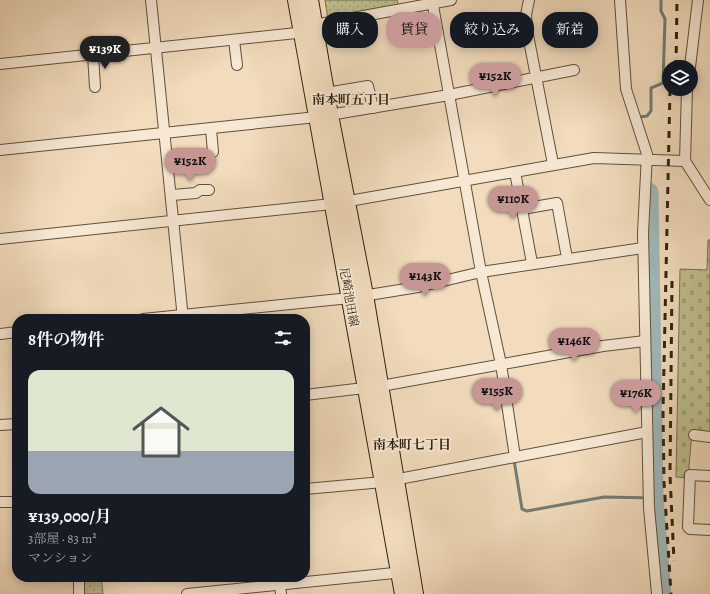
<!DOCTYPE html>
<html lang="ja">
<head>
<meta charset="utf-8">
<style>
	:root { --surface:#171b24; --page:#242831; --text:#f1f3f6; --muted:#9ea1a6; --line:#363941; --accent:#c59692 }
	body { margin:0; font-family:Alegreya,"Noto Serif JP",serif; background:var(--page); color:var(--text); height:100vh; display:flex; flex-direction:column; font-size:15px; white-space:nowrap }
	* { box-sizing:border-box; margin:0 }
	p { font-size:13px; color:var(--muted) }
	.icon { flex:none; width:22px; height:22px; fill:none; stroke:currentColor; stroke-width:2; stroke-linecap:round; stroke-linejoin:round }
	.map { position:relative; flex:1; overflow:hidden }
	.side { position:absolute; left:12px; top:314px; width:298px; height:268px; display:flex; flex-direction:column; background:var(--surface); border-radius:16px; box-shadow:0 2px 10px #0003 }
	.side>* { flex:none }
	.banner { position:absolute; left:322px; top:12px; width:328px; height:36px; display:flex; gap:8px }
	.controls { position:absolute; left:662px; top:60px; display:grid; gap:8px }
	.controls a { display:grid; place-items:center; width:36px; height:36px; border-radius:50%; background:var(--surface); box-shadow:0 2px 10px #0003; font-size:20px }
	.price { position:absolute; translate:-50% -34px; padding:0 9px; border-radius:14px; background:var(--accent); color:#111; font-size:13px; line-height:26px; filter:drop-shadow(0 1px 2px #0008) }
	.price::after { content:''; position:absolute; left:50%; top:24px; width:12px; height:9px; margin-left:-6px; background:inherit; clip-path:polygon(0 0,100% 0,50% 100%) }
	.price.active { background:#222; color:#fff }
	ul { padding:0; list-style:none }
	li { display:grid; align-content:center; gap:8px; height:212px; padding:0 16px }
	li+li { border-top:1px solid var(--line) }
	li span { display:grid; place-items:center; height:124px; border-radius:12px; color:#555 }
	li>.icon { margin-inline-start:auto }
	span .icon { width:72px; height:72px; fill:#fffc; stroke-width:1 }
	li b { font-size:17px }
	h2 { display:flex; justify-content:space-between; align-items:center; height:48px; padding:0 16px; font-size:17px }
	.tag { padding:0 14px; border-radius:16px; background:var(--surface); box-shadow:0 2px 10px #0003; font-size:14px; line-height:36px }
	.tag.active { background:var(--accent); color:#111 }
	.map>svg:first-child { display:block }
	.cemetery { fill:url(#cemetery-stones); stroke:#78704f }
	.park { fill:url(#park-dots); stroke:#78704f }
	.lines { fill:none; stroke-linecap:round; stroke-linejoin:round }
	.stream { stroke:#737d77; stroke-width:3 }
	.river { stroke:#9fb9bb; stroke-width:19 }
	.minor-casing { stroke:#60503b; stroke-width:12 }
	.primary-casing { stroke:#302210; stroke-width:18 }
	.minor { stroke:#f7e8d4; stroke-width:10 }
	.primary { stroke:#f2dcbd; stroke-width:16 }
	.rail { stroke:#302210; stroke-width:3; stroke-dasharray:7 7; stroke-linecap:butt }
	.labels { text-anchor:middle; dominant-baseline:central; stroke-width:4; stroke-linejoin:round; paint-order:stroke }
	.street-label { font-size:12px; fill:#302210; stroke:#f7e8d4 }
	.neighbourhood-label { font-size:13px; font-weight:bold; fill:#302210; stroke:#f7e8d4 }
</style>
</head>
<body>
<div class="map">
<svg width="710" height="594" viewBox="0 0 710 594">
	<defs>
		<pattern id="cemetery-stones" width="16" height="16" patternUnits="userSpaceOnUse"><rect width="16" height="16" fill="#bfbf8e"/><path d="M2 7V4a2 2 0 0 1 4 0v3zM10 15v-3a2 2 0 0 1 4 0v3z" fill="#a4a479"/></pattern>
		<pattern id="park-dots" width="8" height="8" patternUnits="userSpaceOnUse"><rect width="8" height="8" fill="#bfbf8e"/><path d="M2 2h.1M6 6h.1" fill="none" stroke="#a4a479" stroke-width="1.8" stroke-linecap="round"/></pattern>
	</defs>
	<rect width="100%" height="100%" fill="#f2dcbd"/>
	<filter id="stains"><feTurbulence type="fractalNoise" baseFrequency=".005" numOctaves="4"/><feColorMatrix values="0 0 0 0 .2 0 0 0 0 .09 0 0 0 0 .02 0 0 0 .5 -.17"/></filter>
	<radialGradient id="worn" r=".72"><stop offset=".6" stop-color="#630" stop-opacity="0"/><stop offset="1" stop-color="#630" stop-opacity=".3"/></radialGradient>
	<polygon class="cemetery" points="708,240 710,240 710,434 692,432 688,478 676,477 680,269 707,270"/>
	<g class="park">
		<polygon points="325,0 397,0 399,7 328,20"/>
		<polygon points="83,577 101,577 103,594 82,594"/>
	</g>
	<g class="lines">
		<g class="stream">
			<polyline points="640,117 647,116 651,111 651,88 663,83 665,19 661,11 661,0"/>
			<polyline points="514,460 522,509 527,511 604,497 654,498"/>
		</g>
		<polyline class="river" points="649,192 654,498 662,594"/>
		<defs>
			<g id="minor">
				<polyline points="151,0 183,319"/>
				<polyline points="432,0 481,272 501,364 515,457"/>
				<polyline points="529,0 526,15 527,30 553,164"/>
				<polyline points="620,0 626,89 647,154 643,233 649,508 657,594"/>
				<polyline points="314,25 451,0"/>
				<polyline points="234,40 237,65"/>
				<polyline points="93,55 95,87"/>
				<polyline points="0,64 306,32"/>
				<polyline points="690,67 698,0"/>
				<polyline points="687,89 685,161 710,200"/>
				<polyline points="326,93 368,86 373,108"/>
				<polyline points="211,129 213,152"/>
				<polyline points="0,150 317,117 449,95 574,70"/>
				<polyline points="515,172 532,263"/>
				<polyline points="172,195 196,193 200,190 209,190"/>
				<polyline points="522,209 557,203 567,258"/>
				<polyline points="0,239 332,204 594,158 685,161"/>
				<polyline points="143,319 350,298 418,287 481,272 643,248"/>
				<polyline points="0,334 17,332"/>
				<polyline points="305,395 381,386 603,346 645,341"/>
				<polyline points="0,425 17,424"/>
				<polyline points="694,435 710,437"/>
				<polyline points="710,476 690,475 688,527 690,529 710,530"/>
				<polyline points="305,489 383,482 647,432"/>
				<polyline points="0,502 17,502"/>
				<polyline points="279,577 281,594"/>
				<polyline points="79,594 79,577"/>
				<polyline points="187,594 404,572"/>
			</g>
			<g id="primary">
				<polyline points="296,0 403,594"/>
				<polyline points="310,0 330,115 365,295 415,594"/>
			</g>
		</defs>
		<use href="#minor" class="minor-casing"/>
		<use href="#primary" class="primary-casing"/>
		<use href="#minor" class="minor"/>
		<use href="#primary" class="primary"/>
		<g class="rail">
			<polyline points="676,67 677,0"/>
			<polyline points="670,89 663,411 664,482 671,594"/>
			<polyline points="672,281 670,475 674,561"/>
		</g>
	</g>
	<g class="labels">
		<g class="street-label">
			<text transform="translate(349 297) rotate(80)">尼崎池田線</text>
		</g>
		<g class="neighbourhood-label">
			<text x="351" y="99">南本町五丁目</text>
			<text x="412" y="444">南本町七丁目</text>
		</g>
	</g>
	<rect width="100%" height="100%" filter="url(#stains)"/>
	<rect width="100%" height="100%" fill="url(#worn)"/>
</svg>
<div class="controls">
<a><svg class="icon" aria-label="layers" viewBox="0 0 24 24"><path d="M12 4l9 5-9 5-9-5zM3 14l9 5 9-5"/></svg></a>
</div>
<b class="price active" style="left:105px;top:70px">¥139K</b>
<b class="price" style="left:495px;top:97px">¥152K</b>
<b class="price" style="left:190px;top:182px">¥152K</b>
<b class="price" style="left:513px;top:220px">¥110K</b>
<b class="price" style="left:425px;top:297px">¥143K</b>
<b class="price" style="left:574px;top:362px">¥146K</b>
<b class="price" style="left:497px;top:412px">¥155K</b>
<b class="price" style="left:636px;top:414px">¥176K</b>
<div class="banner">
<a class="tag">購入</a>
<a class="tag active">賃貸</a>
<a class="tag">絞り込み</a>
<a class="tag">新着</a>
</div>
<section class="side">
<h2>8件の物件<svg class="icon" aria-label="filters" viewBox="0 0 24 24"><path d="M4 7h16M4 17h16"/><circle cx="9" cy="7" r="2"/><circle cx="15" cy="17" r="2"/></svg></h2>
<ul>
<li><span style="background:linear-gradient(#dfe7d0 65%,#9aa5b1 0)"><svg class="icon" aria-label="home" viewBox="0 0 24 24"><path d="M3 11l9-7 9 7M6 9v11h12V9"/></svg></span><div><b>¥139,000/月</b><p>3部屋 · 83 m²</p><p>マンション</p></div></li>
</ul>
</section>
</div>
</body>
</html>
